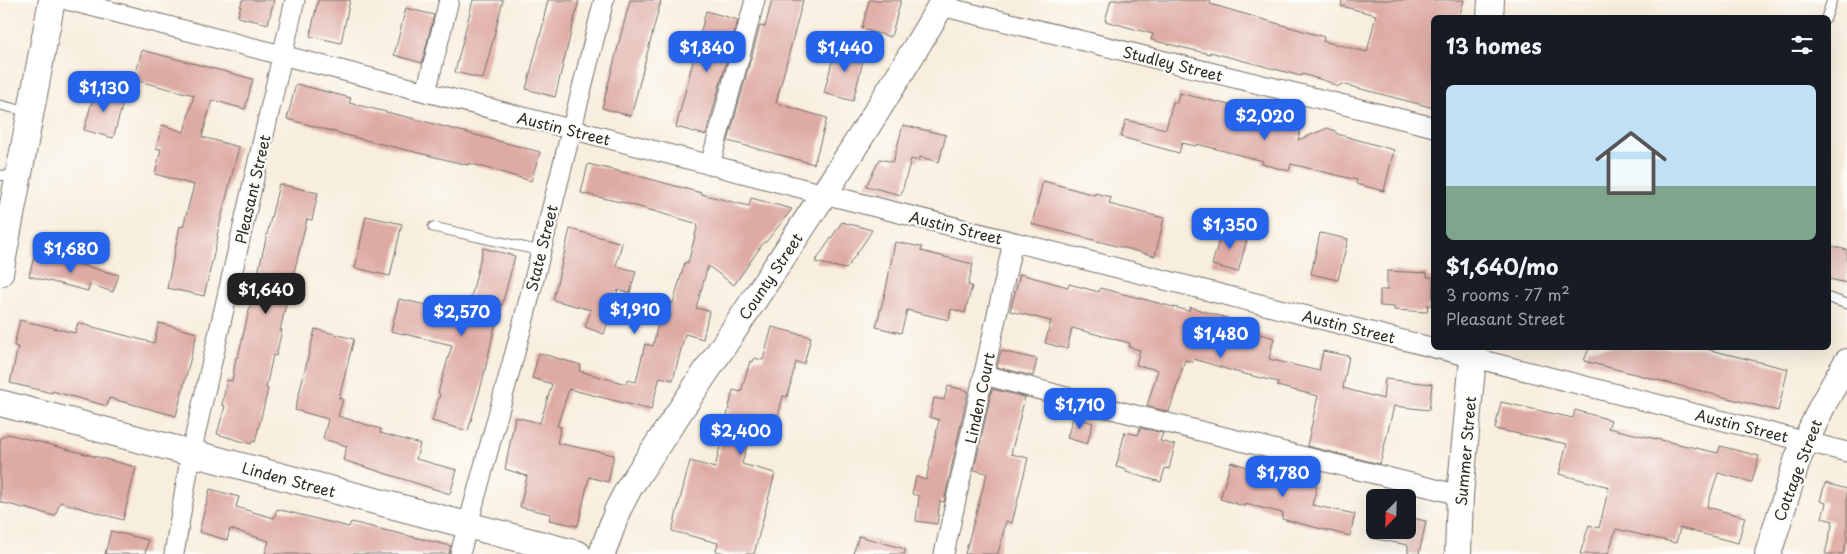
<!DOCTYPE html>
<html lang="en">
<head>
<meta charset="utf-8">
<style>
	:root { --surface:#171b24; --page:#242831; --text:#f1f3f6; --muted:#9ea1a6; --line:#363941; --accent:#2563eb }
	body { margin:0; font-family:"Playpen Sans",sans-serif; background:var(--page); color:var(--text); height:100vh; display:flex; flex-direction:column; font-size:19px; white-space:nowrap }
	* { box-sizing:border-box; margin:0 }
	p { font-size:16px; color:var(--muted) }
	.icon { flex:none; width:28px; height:28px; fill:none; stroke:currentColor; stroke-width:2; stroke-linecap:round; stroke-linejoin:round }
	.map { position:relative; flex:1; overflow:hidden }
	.panel { position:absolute; left:1431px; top:15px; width:400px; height:335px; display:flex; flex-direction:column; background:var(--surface); border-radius:8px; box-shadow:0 5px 20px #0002 }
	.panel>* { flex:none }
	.needle { width:32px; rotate:203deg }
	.controls { position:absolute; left:1366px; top:489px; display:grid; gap:10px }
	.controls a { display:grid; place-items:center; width:50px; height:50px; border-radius:8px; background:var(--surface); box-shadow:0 5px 20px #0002; font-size:25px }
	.price { position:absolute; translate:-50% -42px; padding:0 11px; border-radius:10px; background:var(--accent); color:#fff; font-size:16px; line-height:32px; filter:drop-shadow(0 1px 2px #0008) }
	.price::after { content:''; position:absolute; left:50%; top:30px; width:15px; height:11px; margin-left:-8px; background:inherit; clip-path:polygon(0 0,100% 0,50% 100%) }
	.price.active { background:#222; color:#fff }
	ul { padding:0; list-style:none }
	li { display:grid; align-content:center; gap:10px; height:265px; padding:0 15px }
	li+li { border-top:1px solid var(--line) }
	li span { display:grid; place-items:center; height:155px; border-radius:8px; color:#555 }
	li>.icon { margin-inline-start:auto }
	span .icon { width:90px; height:90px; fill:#fffc; stroke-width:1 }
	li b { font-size:21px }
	h2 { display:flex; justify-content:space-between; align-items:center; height:60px; padding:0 15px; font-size:21px }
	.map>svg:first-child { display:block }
	.building { fill:#deaba4 }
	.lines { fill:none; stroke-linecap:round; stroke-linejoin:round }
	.lane-casing { stroke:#736f6a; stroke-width:11 }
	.street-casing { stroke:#736f6a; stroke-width:21 }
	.secondary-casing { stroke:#736f6a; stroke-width:28 }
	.lane { stroke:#fff; stroke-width:9 }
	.street { stroke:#fff; stroke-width:19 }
	.secondary { stroke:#fff; stroke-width:26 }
	.labels { text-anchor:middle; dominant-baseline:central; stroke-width:4.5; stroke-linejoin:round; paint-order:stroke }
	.street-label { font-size:15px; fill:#2b2b2b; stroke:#fdfcf7 }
</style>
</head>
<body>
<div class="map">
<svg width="1847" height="554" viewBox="0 0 1847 554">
	<rect width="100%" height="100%" fill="#fdfcf7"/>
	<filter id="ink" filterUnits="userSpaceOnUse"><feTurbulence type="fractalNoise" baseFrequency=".02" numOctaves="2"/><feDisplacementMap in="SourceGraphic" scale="10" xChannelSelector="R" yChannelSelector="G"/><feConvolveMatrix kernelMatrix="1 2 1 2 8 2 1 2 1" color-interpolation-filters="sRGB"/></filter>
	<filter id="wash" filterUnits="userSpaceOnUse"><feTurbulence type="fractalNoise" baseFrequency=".0096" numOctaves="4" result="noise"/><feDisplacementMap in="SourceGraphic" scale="20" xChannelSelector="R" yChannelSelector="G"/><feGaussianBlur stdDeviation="1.12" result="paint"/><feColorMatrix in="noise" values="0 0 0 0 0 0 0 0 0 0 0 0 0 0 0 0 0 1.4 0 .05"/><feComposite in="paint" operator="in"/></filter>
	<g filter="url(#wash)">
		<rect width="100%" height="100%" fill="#f8eede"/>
		<g id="blocks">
			<g class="building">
				<polygon points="242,0 274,0 268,24 238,17"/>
				<polygon points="318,0 350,0 341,43 310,36"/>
				<polygon points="473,0 503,0 483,79 455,72"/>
				<polygon points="548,0 579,0 555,97 526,89 544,21 543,21"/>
				<polygon points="630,0 661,0 631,116 602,108"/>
				<polygon points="772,0 803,0 776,103 827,118 814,164 728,141 760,26 765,27"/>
				<polygon points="869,0 901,0 891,37 862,29"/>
				<polygon points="1111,0 1211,0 1210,4 1324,37 1323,41 1367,52 1376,15 1341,6 1342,0 1464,0 1459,18 1434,18 1434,108 1342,84 1337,87 1329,82 1302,74 1301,76 1210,52 1210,54 1151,40 1153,34 1105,21"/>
				<polygon points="406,8 434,15 422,63 394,55"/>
				<polygon points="706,11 738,20 706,135 676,127"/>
				<polygon points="836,46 865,53 853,101 824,93"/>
				<polygon points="142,50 253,79 245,109 212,100 202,137 239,147 217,235 218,236 204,296 167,288 180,226 183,227 194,185 155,174 161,149 156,148 162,125 184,132 194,95 134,80"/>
				<polygon points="296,84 351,98 349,103 411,118 540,152 531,181 469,163 468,165 357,138 287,119"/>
				<polygon points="96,87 125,96 113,138 84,130"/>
				<polygon points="1179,93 1289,119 1302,124 1298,140 1328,128 1335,131 1337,134 1394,150 1384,191 1356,184 1357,180 1291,164 1289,171 1262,164 1263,161 1197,144 1196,146 1182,143 1179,153 1121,137 1126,120 1166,129 1173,102 1177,103"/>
				<polygon points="903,125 946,135 939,162 920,157 919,161 911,159 901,195 866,186 880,159 893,162"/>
				<polygon points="588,164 639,176 701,193 701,194 749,206 751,198 792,209 766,242 764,242 734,285 708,266 696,308 709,311 703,339 685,334 673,380 660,377 651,410 569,389 557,426 561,427 557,443 614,455 608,482 589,477 578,526 549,520 551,514 520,507 527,476 505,469 515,417 540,423 552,384 532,378 539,353 581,365 579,371 626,384 627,380 636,382 645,344 653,346 663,301 673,303 685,262 688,263 698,224 629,204 581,193"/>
				<polygon points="1043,181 1095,195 1095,193 1111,197 1109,204 1164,218 1155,256 1032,224"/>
				<polygon points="279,184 318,193 312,220 307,219 280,330 282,330 276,356 273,355 266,388 268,389 255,442 252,441 251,444 217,434 225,406 222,405 227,380 232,381 236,357 238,357"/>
				<polygon points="366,216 402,224 390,276 355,268"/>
				<polygon points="842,222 872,230 866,240 846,269 815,262"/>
				<polygon points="570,229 622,243 616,266 636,271 630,293 618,290 604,334 585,327 591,310 553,300"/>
				<polygon points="1222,229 1248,236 1238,272 1212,265"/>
				<polygon points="1320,233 1348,239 1338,280 1311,274"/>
				<polygon points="895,242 922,247 921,251 973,264 968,285 972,286 965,313 951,309 949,320 907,310 901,333 876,327 886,289"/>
				<polygon points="1829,245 1847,250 1847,283 1829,279"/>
				<polygon points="483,248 515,256 502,305 500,304 483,379 468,431 432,421 440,394 438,393 452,345 391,331 399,299 467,314"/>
				<polygon points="35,253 119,275 113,292 90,284 88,291 29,276"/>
				<polygon points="1387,271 1427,273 1427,277 1433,277 1432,305 1428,305 1427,312 1394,310 1394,307 1380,306 1380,290 1387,290"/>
				<polygon points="1020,274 1068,287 1069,284 1099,292 1100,288 1189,311 1190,307 1230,319 1229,325 1274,338 1269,359 1319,371 1323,351 1349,356 1343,388 1383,399 1385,379 1432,384 1429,410 1394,406 1380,464 1307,446 1318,396 1277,386 1278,382 1236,372 1194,359 1193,362 1185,360 1169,412 1147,406 1158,370 1136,365 1140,350 1129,347 1130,343 1072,328 1067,349 1045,343 1051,321 1010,311"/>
				<polygon points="20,320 75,333 78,323 154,343 159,323 197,333 176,416 109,398 107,406 52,391 52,393 10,383 18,347 14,346"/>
				<polygon points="772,327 811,337 804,364 796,362 787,397 783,396 775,429 753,423 742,464 775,473 754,554 729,554 716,551 718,543 672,531 690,461 715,468 733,390 741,392 750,361 753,362 754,358 763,360"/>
				<polygon points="315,329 354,339 339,398 343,399 338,416 381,429 380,433 420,444 416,459 457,470 450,494 343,460 347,446 323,439 328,419 295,410"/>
				<polygon points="1589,348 1702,348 1788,369 1778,411 1584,361"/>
				<polygon points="1001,351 1037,359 1033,376 997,367"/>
				<polygon points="948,386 968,391 944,502 940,501 937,524 916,521 919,496 912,494 916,477 926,480 939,420 930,417 934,398 944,400"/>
				<polygon points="992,389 1025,397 1011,454 1028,458 1012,523 1006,521 998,554 965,554 987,473 974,470"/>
				<polygon points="1501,402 1573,418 1575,410 1611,420 1608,428 1718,453 1720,446 1759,456 1752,482 1718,473 1707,507 1745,517 1738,543 1680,528 1676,543 1616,529 1608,554 1580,554 1589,525 1599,528 1609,487 1559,474 1567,444 1495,429"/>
				<polygon points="1073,417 1093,423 1087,444 1067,438"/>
				<polygon points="1140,428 1163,433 1160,441 1175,445 1169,469 1165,468 1161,482 1126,472 1127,470 1116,467 1125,432 1138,435"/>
				<polygon points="8,434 136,467 123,520 60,502 55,516 0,502 0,443 1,438"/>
				<polygon points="1231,462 1257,470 1258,467 1283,473 1282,477 1317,486 1312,505 1355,514 1350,536 1282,519 1283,513 1245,504 1244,506 1220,499"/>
				<polygon points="1825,483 1847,489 1847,539 1843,554 1825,554 1833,521 1822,518 1826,503 1820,501"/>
				<polygon points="210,489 239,497 236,507 274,518 277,509 349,527 351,522 451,546 449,554 265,554 269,541 230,529 227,540 199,532"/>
				<polygon points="1408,517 1426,521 1419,554 1408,554 1408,545 1371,538 1372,530 1408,530"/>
				<polygon points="111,531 148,540 145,554 105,554"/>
				<polygon points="859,536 905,549 905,554 853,554"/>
			</g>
		</g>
	</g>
	<g filter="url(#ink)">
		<use href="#blocks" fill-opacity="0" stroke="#736f6a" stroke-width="1"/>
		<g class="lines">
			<defs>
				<g id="lane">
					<polyline points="1826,18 1832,0"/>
					<polyline points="0,105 29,112"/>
					<polyline points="0,175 17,178"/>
					<polyline points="433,227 541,251"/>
					<polyline points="1829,298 1847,304"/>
				</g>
				<g id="street">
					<polyline points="67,0 824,194 1847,452"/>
					<polyline points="941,6 1434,127"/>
					<polyline points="426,92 449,0"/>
					<polyline points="710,165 755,0"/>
					<polyline points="985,375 1107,408 1460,495"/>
					<polyline points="174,554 191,453 295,0"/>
					<polyline points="460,554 523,323 604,0"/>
					<polyline points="944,554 1013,242"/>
				</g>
				<g id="secondary">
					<polyline points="1490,18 1491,0"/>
					<polyline points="0,273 52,0"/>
					<polyline points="0,403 578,554"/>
					<path d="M602 554 618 509 629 488C735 326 847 167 944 0"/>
					<polyline points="1458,554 1460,495 1474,348"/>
					<polyline points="1768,554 1798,458 1823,404 1847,362"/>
				</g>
			</defs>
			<use href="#lane" class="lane-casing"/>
			<use href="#street" class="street-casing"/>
			<use href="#secondary" class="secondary-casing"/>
			<use href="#lane" class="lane"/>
			<use href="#street" class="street"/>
			<use href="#secondary" class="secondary"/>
		</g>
	</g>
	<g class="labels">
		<g class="street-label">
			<text transform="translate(1173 63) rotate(14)">Studley Street</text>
			<text transform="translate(564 128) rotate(14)">Austin Street</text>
			<text transform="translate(252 189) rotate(-77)">Pleasant Street</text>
			<text transform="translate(956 227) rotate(14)">Austin Street</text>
			<text transform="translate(541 248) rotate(-76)">State Street</text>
			<text transform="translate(770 276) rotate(-56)">County Street</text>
			<text transform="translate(1349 326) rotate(14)">Austin Street</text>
			<text transform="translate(979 398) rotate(-78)">Linden Court</text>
			<text transform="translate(1742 425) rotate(14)">Austin Street</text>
			<text transform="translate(1465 451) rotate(-85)">Summer Street</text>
			<text transform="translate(1797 470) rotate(-69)">Cottage Street</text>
			<text transform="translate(289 479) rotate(15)">Linden Street</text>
		</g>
	</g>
</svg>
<div class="controls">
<a><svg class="needle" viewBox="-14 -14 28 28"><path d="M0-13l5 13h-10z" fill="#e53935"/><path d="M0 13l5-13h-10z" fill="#9ea1a6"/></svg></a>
</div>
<b class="price" style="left:707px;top:73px">$1,840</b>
<b class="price" style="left:845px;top:73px">$1,440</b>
<b class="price" style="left:104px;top:113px">$1,130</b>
<b class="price" style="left:1265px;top:141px">$2,020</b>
<b class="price" style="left:1230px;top:250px">$1,350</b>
<b class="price" style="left:71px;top:274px">$1,680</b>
<b class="price active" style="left:266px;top:315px">$1,640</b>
<b class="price" style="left:635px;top:335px">$1,910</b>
<b class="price" style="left:462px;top:337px">$2,570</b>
<b class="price" style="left:1221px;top:359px">$1,480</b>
<b class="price" style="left:1080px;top:430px">$1,710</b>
<b class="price" style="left:741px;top:456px">$2,400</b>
<b class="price" style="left:1283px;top:498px">$1,780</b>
<section class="panel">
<h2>13 homes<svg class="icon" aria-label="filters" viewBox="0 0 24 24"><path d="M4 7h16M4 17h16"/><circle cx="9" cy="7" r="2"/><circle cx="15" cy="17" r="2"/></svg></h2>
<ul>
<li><span style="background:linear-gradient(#bfe0f5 65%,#7fa58c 0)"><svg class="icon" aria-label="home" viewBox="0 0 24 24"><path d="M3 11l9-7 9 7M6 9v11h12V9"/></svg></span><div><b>$1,640/mo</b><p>3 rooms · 77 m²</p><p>Pleasant Street</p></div></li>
</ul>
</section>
</div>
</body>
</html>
